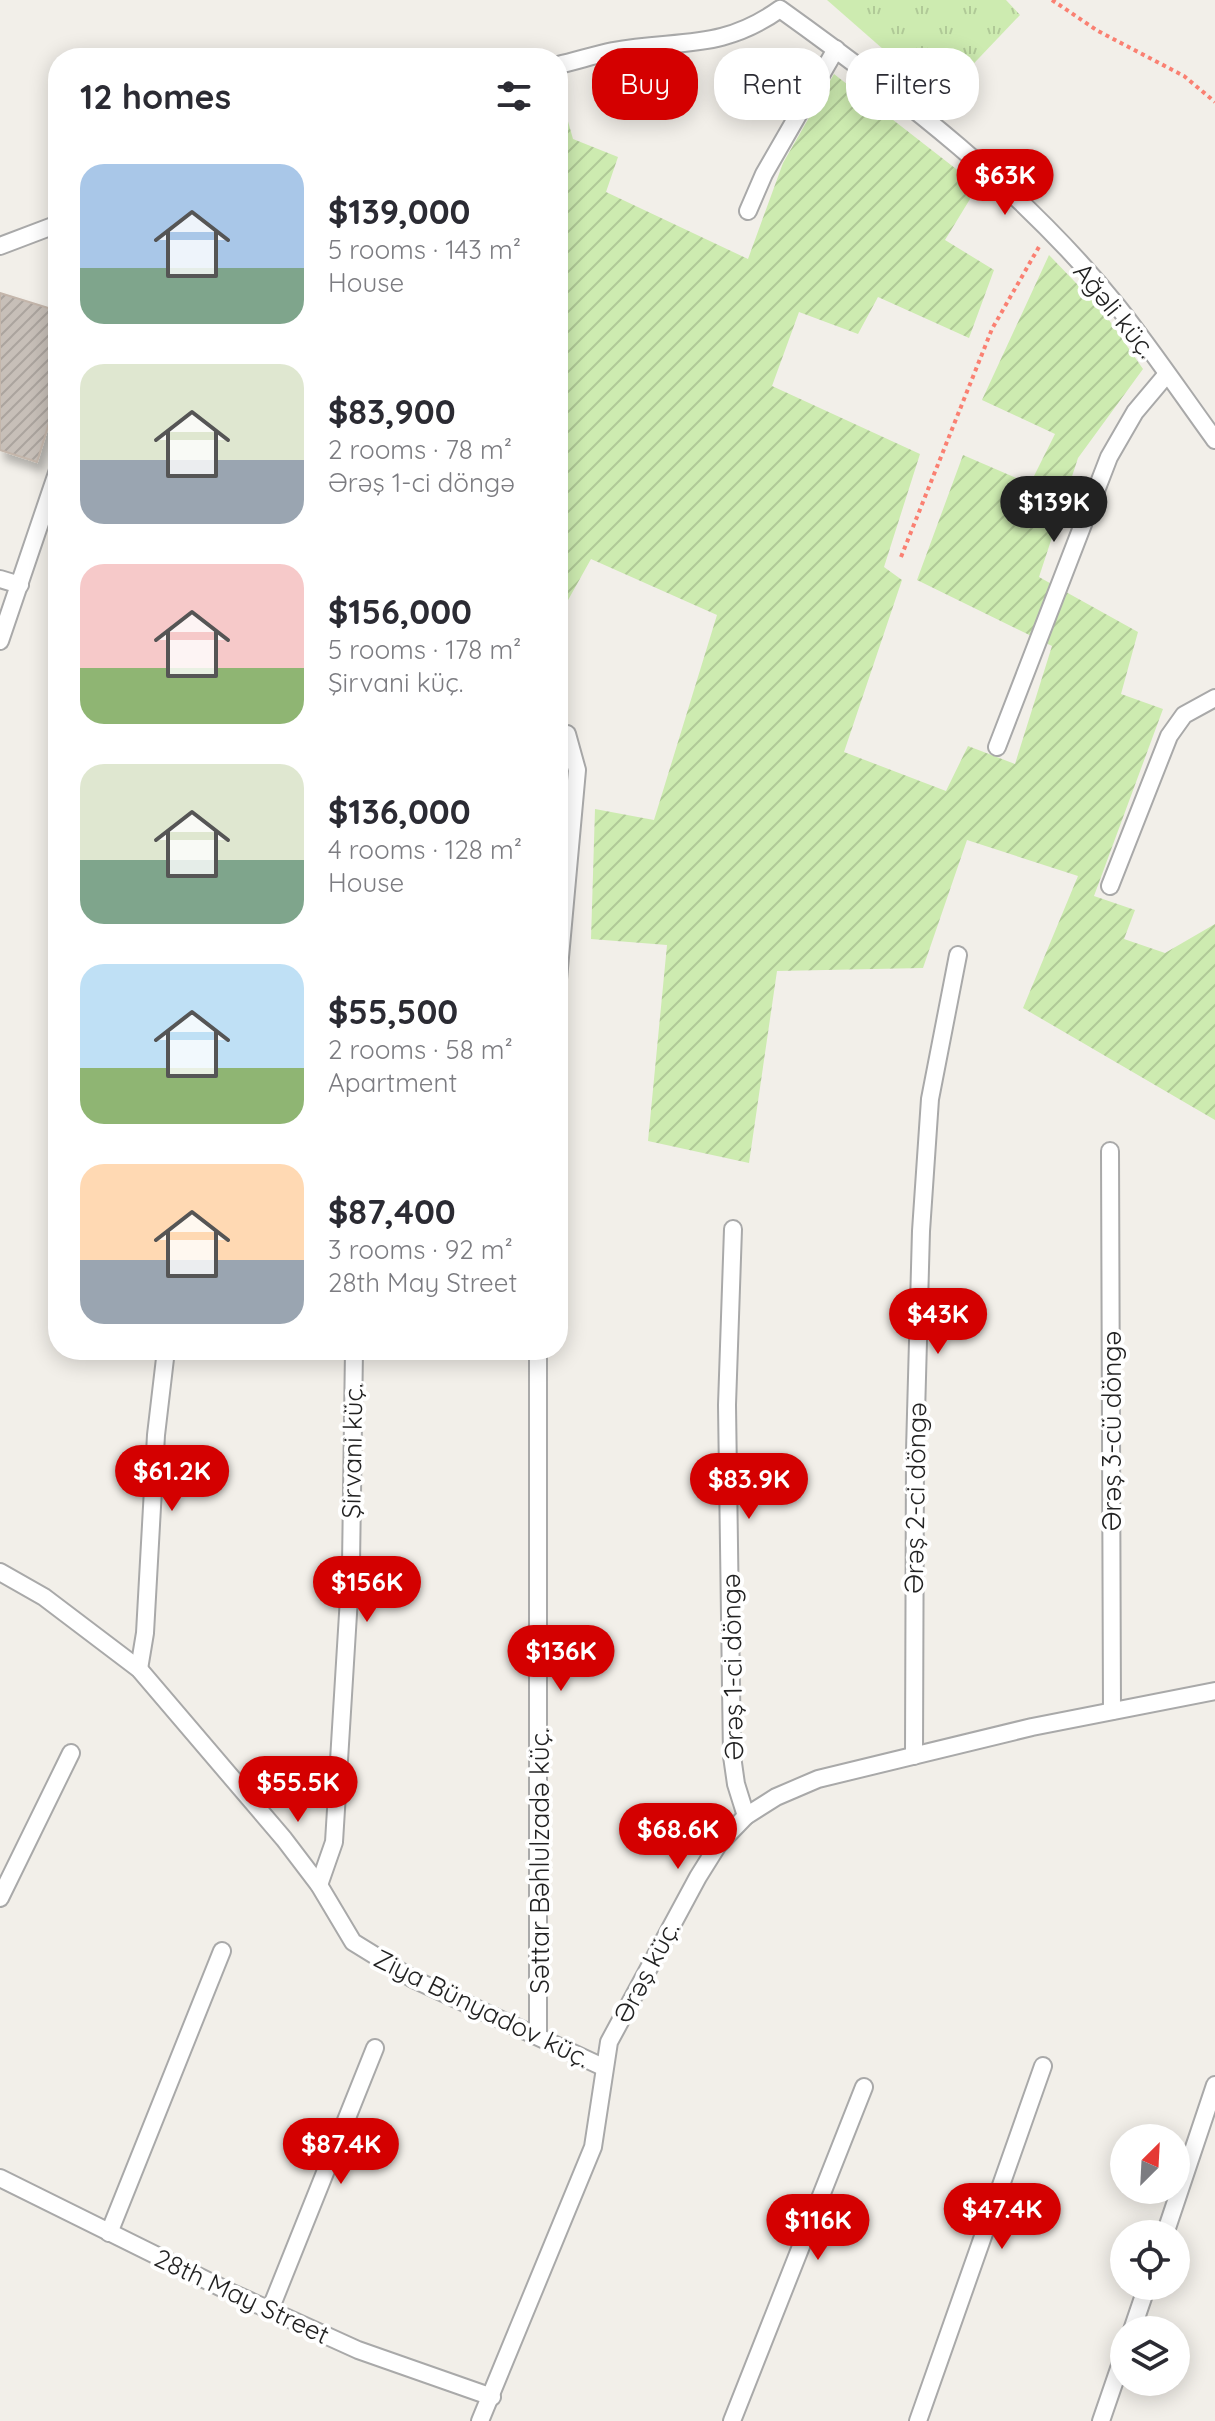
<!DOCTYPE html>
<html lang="en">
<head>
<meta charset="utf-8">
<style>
	:root { --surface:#fff; --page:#f2f2f3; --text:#2b2b33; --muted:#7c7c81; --accent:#d40000 }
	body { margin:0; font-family:Quicksand,sans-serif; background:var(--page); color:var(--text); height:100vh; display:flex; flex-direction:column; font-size:30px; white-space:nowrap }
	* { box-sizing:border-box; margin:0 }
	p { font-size:26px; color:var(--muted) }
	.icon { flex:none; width:44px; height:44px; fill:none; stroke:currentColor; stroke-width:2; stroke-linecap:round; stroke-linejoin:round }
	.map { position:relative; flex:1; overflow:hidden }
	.side { position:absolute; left:48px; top:48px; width:520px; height:1312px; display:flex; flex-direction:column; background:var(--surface); border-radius:32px; box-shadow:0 4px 20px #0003 }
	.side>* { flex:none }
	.hud { position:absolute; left:592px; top:48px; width:502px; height:72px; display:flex; gap:16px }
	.needle { width:52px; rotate:24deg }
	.controls { position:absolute; left:1110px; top:2124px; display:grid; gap:16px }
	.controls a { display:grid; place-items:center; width:80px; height:80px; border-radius:50%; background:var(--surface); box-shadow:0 4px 20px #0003; font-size:40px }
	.price { position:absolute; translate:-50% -68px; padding:0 18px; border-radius:28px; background:var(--accent); color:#fff; font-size:26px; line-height:52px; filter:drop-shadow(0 2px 4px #0008) }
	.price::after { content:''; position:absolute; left:50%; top:48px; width:24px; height:18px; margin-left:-12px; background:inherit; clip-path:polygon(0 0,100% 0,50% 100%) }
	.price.current { background:#222; color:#fff }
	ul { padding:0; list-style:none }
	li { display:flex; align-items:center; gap:24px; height:200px; padding:0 32px }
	li span { display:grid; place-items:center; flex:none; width:224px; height:160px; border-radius:24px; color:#555 }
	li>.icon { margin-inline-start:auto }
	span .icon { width:96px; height:96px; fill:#fffc; stroke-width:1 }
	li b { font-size:34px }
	h2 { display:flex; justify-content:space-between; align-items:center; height:96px; padding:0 32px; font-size:34px }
	.pill { padding:0 28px; border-radius:32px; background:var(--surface); box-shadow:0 4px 20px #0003; font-size:28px; line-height:72px }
	.pill.current { background:var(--accent); color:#fff }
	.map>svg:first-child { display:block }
	.grass { fill:url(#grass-tufts) }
	.garden { fill:url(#garden-furrows) }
	.building { fill:url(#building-hatch); stroke:#c4b6ab; stroke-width:2; filter:url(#shadow) }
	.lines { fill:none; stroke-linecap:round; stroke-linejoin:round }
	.street-casing { stroke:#a9a9a9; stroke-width:20 }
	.path { stroke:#fa8072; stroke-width:4; stroke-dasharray:4 4; stroke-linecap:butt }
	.street { stroke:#fff; stroke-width:16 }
	.labels { text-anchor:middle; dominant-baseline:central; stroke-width:8; stroke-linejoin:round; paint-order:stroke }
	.street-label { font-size:26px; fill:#222; stroke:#fff }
</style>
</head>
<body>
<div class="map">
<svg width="1215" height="2421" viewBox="0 0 1215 2421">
	<defs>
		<pattern id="grass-tufts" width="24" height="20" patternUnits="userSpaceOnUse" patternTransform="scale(2)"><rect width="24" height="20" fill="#cdebb0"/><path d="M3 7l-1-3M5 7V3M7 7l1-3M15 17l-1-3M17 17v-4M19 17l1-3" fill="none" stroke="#b0c997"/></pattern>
		<pattern id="garden-furrows" width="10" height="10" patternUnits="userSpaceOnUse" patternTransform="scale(2)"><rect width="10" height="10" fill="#cdebb0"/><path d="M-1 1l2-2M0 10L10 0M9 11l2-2" fill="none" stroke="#b0c997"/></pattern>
		<pattern id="building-hatch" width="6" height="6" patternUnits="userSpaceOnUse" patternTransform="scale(2)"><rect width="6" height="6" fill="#c7bfb8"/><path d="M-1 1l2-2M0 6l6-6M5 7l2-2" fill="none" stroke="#aba49e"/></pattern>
		<filter id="shadow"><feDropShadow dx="5" dy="9" stdDeviation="4" flood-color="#0004"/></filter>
	</defs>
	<rect width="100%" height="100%" fill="#f2efe9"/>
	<polygon class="grass" points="827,0 1006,0 1020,15 940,99"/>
	<polygon class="garden" points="834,74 978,186 945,240 994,270 969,338 878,297 858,334 799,312 772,386 920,454 884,567 902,580 844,752 946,791 968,746 1015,764 1052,646 917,580 963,455 1030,484 1055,434 982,400 1049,255 1102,310 1143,369 1078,458 1039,577 1138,632 1121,694 1163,709 1094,896 1135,910 1124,939 1165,953 1215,924 1215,1120 1023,1008 1078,876 967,840 923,968 777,971 749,1163 648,1141 667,945 591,939 595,809 654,820 717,615 591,559 558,618 558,86 573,139 618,157 606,192 748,259 783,163"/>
	<polygon class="building" points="0,293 58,311 58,394 37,462 0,450"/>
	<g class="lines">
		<defs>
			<g id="street">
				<path d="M558 65C576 61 594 55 613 51 679 39 721 51 780 9 900 95 1024 190 1118 307 1152 350 1183 396 1215 440"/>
				<polyline points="748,211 764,174 836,49"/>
				<polyline points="0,246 58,224"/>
				<polyline points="0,579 20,585"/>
				<polyline points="0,641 58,470"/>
				<polyline points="997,747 1109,457 1135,412 1167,374"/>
				<polyline points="1110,886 1169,736 1184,715 1215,698"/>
				<polyline points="558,979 577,770 567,734"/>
				<polyline points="1110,1151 1112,1711"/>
				<polyline points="733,1229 727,1405 732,1756 736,1784 746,1816"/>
				<polyline points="0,1572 44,1597 139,1669 284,1839 319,1885 353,1942 413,1979 603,2067"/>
				<polyline points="139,1669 145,1633 156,1435 166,1350"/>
				<polyline points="914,1756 915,1451 921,1231 930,1099 958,955"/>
				<polyline points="319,1885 334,1842 351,1565 354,1350"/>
				<polyline points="0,1898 71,1753"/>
				<polyline points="538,2036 538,1350"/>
				<polyline points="0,2178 230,2292 358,2350 492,2397"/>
				<polyline points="109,2233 222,1951"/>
				<polyline points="1165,2234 1215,2085"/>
				<polyline points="270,2310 375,2048"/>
				<polyline points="1132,2330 1147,2286"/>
				<polyline points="480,2421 593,2147 609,2042 698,1877 718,1845 746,1816 776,1797 818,1779 1032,1727 1215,1691"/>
				<polyline points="732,2421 864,2087"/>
				<polyline points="918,2421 1043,2066"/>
				<polyline points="1101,2421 1124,2354"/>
			</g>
		</defs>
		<use href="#street" class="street-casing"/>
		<g class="path">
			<polyline points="1052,0 1098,31 1184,76 1215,102"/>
			<polyline points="901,557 992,329 1040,245"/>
		</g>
		<use href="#street" class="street"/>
	</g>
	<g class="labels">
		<g class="street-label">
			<text transform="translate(1115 310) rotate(51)">Ağəli küç.</text>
			<text transform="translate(1111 1431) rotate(-90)">Ərəş 3-cü döngə</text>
			<text transform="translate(352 1451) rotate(-89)">Şirvani küç.</text>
			<text transform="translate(915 1498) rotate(-89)">Ərəş 2-ci döngə</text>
			<text transform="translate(732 1667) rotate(-91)">Ərəş 1-ci döngə</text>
			<text transform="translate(539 1861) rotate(-90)">Səttar Bəhlulzadə küç.</text>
			<text transform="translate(646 1972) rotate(-62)">Ərəş küç.</text>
			<text transform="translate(482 2008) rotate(26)">Ziya Bünyadov küç.</text>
			<text transform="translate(242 2296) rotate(25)">28th May Street</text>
		</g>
	</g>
</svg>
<div class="controls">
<a><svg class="needle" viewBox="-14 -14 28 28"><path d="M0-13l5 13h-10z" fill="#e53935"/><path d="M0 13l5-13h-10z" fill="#7c7c81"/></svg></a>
<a><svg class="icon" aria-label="locate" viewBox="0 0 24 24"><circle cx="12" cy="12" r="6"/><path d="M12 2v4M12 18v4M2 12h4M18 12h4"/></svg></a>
<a><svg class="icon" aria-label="layers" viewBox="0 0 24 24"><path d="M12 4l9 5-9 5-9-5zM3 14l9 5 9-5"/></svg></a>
</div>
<b class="price" style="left:1005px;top:217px">$63K</b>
<b class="price current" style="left:1054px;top:544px">$139K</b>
<b class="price" style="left:938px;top:1356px">$43K</b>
<b class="price" style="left:172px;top:1513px">$61.2K</b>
<b class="price" style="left:749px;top:1521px">$83.9K</b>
<b class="price" style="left:367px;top:1624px">$156K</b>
<b class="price" style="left:561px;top:1693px">$136K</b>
<b class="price" style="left:298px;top:1824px">$55.5K</b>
<b class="price" style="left:678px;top:1871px">$68.6K</b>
<b class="price" style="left:341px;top:2186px">$87.4K</b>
<b class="price" style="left:1002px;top:2251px">$47.4K</b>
<b class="price" style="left:818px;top:2262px">$116K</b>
<div class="hud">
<a class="pill current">Buy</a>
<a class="pill">Rent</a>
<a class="pill">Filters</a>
</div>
<section class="side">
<h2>12 homes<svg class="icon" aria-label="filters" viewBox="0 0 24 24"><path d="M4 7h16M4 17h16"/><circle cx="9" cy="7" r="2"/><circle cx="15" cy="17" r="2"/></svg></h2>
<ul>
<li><span style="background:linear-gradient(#a9c7e8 65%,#7fa58c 0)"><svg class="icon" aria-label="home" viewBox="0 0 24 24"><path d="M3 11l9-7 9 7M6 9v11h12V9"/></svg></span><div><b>$139,000</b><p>5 rooms · 143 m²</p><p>House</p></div></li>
<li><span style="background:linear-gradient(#dfe7d0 60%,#9aa5b1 0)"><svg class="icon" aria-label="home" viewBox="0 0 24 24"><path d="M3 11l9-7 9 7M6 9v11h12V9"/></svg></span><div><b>$83,900</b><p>2 rooms · 78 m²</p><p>Ərəş 1-ci döngə</p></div></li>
<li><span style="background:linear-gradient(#f6c9c9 65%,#8fb573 0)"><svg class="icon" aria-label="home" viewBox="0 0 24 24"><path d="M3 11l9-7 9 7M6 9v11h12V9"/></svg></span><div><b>$156,000</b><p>5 rooms · 178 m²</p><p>Şirvani küç.</p></div></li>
<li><span style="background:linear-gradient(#dfe7d0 60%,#7fa58c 0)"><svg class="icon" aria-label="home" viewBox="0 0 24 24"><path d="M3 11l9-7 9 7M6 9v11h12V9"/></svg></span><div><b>$136,000</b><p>4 rooms · 128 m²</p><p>House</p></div></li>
<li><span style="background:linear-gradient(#bfe0f5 65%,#8fb573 0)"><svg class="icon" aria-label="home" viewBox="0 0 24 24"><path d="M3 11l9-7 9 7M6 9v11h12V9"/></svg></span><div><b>$55,500</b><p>2 rooms · 58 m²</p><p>Apartment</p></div></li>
<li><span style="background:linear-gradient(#ffd9b3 60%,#9aa5b1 0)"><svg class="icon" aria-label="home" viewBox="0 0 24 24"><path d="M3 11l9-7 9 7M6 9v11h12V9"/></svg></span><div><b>$87,400</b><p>3 rooms · 92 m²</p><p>28th May Street</p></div></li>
</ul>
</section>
</div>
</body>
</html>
